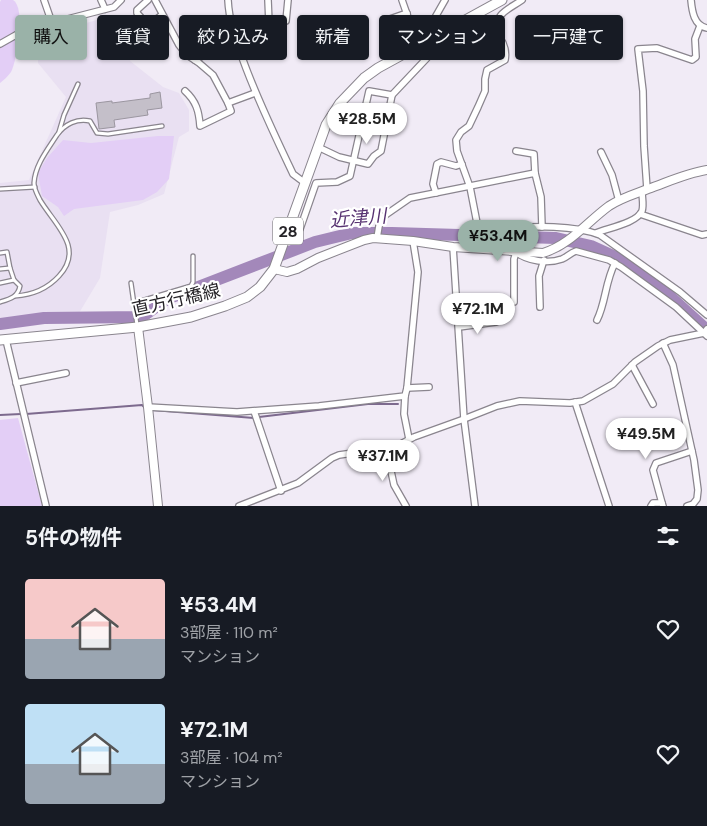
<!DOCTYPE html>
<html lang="ja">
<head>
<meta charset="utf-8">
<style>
	:root { --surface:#171b24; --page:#20242c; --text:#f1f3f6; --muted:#9ea1a6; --accent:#9ab2a8 }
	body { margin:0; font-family:"DM Sans","Noto Sans JP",sans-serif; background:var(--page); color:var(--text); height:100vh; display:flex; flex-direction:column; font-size:19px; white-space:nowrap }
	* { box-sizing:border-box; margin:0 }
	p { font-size:16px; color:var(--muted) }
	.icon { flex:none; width:28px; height:28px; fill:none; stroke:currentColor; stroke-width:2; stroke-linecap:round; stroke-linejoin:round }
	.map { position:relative; height:506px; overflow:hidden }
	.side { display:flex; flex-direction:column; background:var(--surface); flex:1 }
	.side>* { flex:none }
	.banner { position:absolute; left:15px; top:15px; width:678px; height:45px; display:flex; gap:10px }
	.price { position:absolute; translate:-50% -42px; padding:0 11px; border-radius:18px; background:#fff; color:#222; font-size:16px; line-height:32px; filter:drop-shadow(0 1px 2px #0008) }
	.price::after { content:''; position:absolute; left:50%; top:30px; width:15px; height:11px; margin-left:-8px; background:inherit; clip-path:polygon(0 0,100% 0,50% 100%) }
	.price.current { background:var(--accent); color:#111 }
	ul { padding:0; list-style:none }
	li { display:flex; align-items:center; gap:15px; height:125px; padding:0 25px }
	li span { display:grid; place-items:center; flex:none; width:140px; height:100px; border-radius:5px; color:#555 }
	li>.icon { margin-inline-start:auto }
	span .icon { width:60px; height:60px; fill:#fffc; stroke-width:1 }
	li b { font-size:21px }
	h2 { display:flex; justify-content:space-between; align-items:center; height:60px; padding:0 25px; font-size:21px }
	.pill { padding:0 18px; border-radius:5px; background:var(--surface); box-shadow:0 1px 4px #0004; font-size:18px; line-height:45px }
	.pill.current { background:var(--accent); color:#111 }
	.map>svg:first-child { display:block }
	.built { fill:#e9e0f2 }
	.green { fill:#e3cef6 }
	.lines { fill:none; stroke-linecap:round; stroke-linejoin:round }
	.stream { stroke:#7d6a8e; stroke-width:2 }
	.river { stroke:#a388ba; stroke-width:12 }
	.building { fill:#c4bfc9; stroke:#9b96a0 }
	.service-casing { stroke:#8a858e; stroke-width:5.5 }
	.minor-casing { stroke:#8a858e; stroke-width:8 }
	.tertiary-casing { stroke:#8a858e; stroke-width:10 }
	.primary-casing { stroke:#8a858e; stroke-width:11 }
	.service { stroke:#fff; stroke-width:3 }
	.minor { stroke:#fff; stroke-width:5.5 }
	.tertiary { stroke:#fff; stroke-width:8 }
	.primary { stroke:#fff; stroke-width:9 }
	.labels { text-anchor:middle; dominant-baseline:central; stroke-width:4.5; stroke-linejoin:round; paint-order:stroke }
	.shield { fill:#fff; stroke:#666568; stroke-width:1 }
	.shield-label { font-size:16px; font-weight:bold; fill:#252327 }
	.street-label { font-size:18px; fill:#252327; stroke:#fff }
	.water-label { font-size:19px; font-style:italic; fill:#573271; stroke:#fff }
</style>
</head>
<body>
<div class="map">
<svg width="707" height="506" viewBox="0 0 707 506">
	<rect width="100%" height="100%" fill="#f1ebf6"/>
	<polygon class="built" points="114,15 136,40 130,61 163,87 179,93 189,110 189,131 179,137 164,194 138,205 110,212 100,278 79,313 0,319 0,183 29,180 66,97 38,63 38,37"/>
	<g class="green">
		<path d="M1 0C4 0 10 0 13 0 26 7 17 61 11 72 8 76 4 80 0 83V2Z"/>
		<polygon points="158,136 174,136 169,179 157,192 143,200 74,209 64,216 58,207 42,196 38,173 47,158 63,140 91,143"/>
		<polygon points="18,418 42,506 0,506 0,420"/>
	</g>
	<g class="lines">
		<g class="stream">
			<polyline points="152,410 254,418"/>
			<polyline points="26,414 142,405 145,408"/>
			<polyline points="0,415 21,414"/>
			<polyline points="259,417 368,404 398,404"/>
		</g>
		<polyline class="river" points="0,324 44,318 142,317 167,299 315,242 352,233 392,233 556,238 591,246 624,261 665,292 707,330"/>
	</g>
	<polygon class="building" points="160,92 162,108 147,110 148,115 114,120 115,127 99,129 96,103 112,101 112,103 150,98 150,94"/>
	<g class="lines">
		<defs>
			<g id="service">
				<polyline points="59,132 64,115 78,84"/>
				<polyline points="0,189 35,187"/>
				<polyline points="0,253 7,252 10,268"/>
				<polyline points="0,269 10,268 14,280"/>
				<path d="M0 283 14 280 20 286C18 297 10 299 0 302"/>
				<polyline points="131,283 137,325"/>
				<path d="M15 296C32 295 48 288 59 276 85 248 55 225 40 200 37 194 34 189 34 183 35 165 48 149 57 135 65 124 77 118 90 121L97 133 108 134 162 126"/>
				<polyline points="134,303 191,286 193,282 193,256"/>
			</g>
			<g id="minor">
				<polyline points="44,0 52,23 114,7 121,0"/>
				<polyline points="101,0 105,9"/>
				<polyline points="148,0 137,10 137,13 146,23 150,24 162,15"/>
				<polyline points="155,0 179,45 187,55 199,63 213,75 228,103 255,93"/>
				<path d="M228 0C229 21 236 40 243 60 257 99 275 136 293 174L305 183"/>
				<polyline points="268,0 269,23"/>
				<path d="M445 0 433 21 453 39 464 35 495 32C503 40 507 49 505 60L487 70 485 79V91L478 107 469 126 461 132 456 140 457 151 470 187 477 223 482 229C517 228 567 222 600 235L680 292 707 315"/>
				<path d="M691 0C692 11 694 26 707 28"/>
				<polyline points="384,21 407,13"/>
				<path d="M495 32C497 12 506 11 522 0"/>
				<polyline points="0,44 23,31 52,23"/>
				<path d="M238 46 253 41C262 22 267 23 286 21L288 0"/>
				<polyline points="195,60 216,48 237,43"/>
				<path d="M185 91C196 101 199 111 200 126L231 111 228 103"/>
				<polyline points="318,147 339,157 368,164 374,156 381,151 392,95"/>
				<polyline points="516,151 534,154 535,173"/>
				<polyline points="601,152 612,175 619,201"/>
				<polyline points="647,189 644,146 643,91 638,49 657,48 692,60 696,57 695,39 700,26"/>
				<polyline points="436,193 433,184 437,164 441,162 456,166 462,164"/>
				<polyline points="640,214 702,235 707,234"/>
				<polyline points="287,233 293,235 300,229 316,183 337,182 350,176 369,91 392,95 427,58 418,46 402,0"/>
				<path d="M596 233C608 228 637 223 642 211 644 205 642 198 642 191"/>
				<polyline points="377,238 379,226 384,216 410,198 535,173 541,197 542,227"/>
				<polyline points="453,247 464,419 475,506"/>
				<path d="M514 302V259L516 252C527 261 548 264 562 259 567 257 570 253 576 251L609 260 621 267 676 307 707 336"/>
				<polyline points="540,307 539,276 544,260"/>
				<path d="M597 320C606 302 605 282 615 263"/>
				<polyline points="459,327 496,322"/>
				<polyline points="6,340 46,506"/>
				<polyline points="663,343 673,365 694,460 698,490 697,499 693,504 687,506"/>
				<polyline points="632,365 653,404"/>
				<polyline points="16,383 66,373"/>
				<polyline points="407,388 429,387"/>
				<polyline points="405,396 404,414 409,439"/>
				<polyline points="575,402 609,506"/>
				<polyline points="148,407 237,412 319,406 405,396 407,388 418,272 413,241"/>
				<polyline points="254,411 281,491"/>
				<polyline points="386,448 394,485 406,506"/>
				<polyline points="662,503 653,470 656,463 692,451"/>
				<polyline points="239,506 298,483 332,458 339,455 395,447 414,437 464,419 497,406 520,401 570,403 583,401 613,384 635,362 658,346 670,340 704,333 707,329"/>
				<polyline points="651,506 653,503 662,503 663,506"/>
			</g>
			<g id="tertiary">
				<path d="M274 269 287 272 297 269 318 258 364 240 373 238 413 241 453 247 543 253C570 245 587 222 609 206 621 198 635 194 648 189 668 182 687 173 707 170"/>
				<polyline points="138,327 148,407 158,506"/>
			</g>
			<polyline id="primary" points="0,340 138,327 191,317 225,306 247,297 260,287 274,269 326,125 340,103 364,78 378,68 502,0"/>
		</defs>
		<use href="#service" class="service-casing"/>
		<use href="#minor" class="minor-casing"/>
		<use href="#tertiary" class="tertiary-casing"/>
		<use href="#primary" class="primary-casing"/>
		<use href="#service" class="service"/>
		<use href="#minor" class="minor"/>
		<use href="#tertiary" class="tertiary"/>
		<use href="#primary" class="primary"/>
	</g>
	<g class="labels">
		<rect class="shield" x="273" y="217.5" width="30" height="27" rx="4"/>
		<g class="shield-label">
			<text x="288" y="231">28</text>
		</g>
		<g class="street-label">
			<text transform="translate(176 300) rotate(-13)">直方行橋線</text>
		</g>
		<g class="water-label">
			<text transform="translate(358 218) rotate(-5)">近津川</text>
		</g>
	</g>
</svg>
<b class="price" style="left:367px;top:145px">¥28.5M</b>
<b class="price current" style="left:498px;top:262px">¥53.4M</b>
<b class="price" style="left:478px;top:335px">¥72.1M</b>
<b class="price" style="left:646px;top:460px">¥49.5M</b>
<b class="price" style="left:383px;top:482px">¥37.1M</b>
<div class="banner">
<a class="pill current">購入</a>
<a class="pill">賃貸</a>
<a class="pill">絞り込み</a>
<a class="pill">新着</a>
<a class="pill">マンション</a>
<a class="pill">一戸建て</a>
</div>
</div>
<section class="side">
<h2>5件の物件<svg class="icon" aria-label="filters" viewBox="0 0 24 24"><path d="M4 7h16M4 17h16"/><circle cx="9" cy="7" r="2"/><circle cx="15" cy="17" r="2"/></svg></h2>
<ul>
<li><span style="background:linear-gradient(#f6c9c9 60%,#9aa5b1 0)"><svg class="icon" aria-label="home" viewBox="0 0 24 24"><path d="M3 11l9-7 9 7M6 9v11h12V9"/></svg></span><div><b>¥53.4M</b><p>3部屋 · 110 m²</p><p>マンション</p></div><svg class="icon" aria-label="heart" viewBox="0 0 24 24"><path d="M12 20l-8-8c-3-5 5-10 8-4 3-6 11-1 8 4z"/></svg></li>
<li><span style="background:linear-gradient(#bfe0f5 60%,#9aa5b1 0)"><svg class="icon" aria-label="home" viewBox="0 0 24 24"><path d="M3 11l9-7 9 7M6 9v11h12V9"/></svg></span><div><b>¥72.1M</b><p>3部屋 · 104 m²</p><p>マンション</p></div><svg class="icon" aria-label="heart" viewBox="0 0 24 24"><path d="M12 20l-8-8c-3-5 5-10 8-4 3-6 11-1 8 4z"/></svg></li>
</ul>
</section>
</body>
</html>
